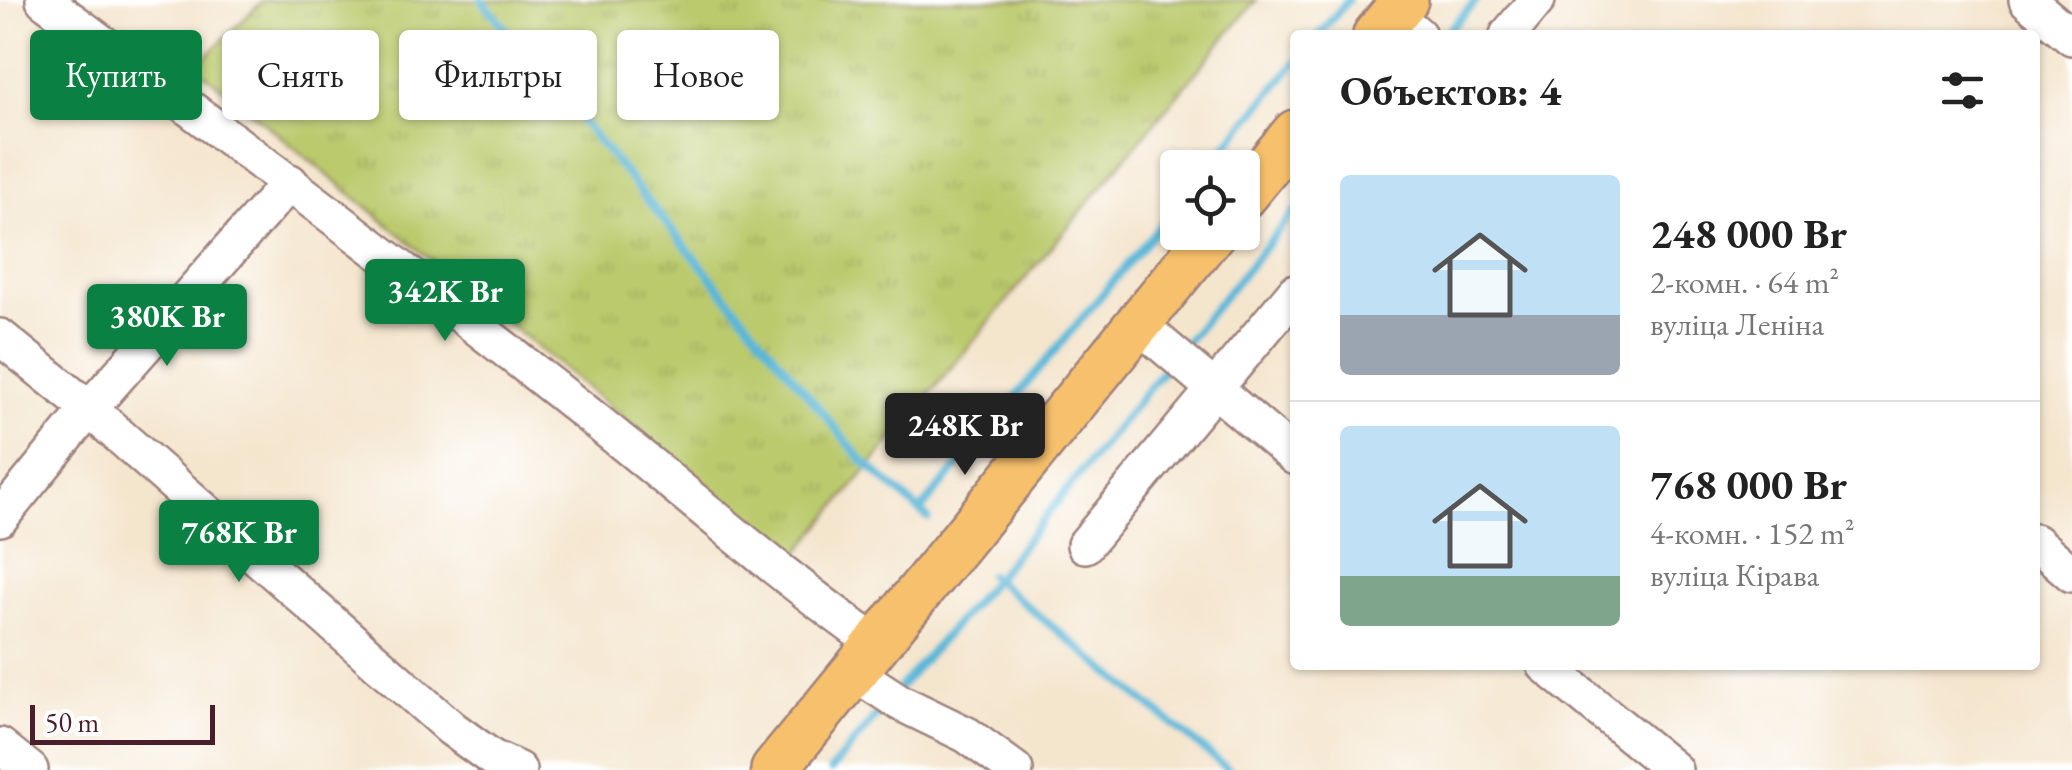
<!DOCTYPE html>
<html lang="ru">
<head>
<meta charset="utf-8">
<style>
	:root { --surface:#fff; --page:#f2f2f2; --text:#222; --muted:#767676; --line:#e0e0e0; --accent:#0b8043 }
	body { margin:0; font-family:"EB Garamond",serif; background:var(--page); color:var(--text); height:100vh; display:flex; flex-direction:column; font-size:38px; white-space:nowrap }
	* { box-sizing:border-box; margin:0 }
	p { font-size:32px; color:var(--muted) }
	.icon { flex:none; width:55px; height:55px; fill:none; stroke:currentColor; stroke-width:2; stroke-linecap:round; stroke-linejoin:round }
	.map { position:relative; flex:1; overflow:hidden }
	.details { position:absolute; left:1290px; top:30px; width:750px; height:640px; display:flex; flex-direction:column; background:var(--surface); border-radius:10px; box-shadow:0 2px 8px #0004 }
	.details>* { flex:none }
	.guide { position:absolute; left:30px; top:30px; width:950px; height:90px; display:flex; gap:20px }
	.fabs { position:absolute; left:1160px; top:150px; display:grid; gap:20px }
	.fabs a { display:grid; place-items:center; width:100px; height:100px; border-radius:10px; background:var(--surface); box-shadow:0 2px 8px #0004; font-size:50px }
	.scale { position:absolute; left:30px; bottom:25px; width:185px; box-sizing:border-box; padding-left:10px; border:5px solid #4a1f2b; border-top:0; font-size:28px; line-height:35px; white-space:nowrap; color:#4a1f2b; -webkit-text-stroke:8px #fff; paint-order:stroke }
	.price { position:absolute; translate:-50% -85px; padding:0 22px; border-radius:10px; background:var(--accent); color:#fff; font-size:32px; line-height:65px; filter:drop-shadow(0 2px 5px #0008) }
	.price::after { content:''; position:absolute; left:50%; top:60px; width:30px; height:22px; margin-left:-15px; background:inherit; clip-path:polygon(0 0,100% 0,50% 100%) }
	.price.current { background:#222; color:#fff }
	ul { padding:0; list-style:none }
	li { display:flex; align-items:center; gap:30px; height:250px; padding:0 50px }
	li+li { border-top:2px solid var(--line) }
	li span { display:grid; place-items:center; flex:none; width:280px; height:200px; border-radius:10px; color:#555 }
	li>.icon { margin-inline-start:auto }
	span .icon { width:120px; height:120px; fill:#fffc; stroke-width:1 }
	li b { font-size:42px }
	h2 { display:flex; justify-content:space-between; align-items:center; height:120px; padding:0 50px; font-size:42px }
	.pill { padding:0 35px; border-radius:10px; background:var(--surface); box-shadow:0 2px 8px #0004; font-size:35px; line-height:90px }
	.pill.current { background:var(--accent); color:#fff }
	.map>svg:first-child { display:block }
	.grass { fill:url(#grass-tufts); stroke:#82744c; stroke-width:2.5 }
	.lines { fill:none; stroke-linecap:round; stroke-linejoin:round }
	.stream { stroke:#5ab7d8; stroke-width:8 }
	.minor-casing { stroke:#9f827c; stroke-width:40 }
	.major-casing { stroke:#9f827c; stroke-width:50 }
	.minor { stroke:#fff; stroke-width:35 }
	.major { stroke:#f7c06c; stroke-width:45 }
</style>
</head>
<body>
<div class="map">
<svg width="2072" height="770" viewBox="0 0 2072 770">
	<defs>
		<pattern id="grass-tufts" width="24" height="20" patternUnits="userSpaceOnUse" patternTransform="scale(2.5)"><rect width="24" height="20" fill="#bbca6d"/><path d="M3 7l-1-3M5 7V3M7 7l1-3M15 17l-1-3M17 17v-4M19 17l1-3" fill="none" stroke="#a2ad5f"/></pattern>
	</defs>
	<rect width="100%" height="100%" fill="#fff"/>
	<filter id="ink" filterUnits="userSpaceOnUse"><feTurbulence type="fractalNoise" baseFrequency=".01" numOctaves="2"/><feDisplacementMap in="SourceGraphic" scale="20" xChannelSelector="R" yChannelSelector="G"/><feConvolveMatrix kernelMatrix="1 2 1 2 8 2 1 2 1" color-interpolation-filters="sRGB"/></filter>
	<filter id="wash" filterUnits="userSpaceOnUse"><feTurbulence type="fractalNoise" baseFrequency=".0048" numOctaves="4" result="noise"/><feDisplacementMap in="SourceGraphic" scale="40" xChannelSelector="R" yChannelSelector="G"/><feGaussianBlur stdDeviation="2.25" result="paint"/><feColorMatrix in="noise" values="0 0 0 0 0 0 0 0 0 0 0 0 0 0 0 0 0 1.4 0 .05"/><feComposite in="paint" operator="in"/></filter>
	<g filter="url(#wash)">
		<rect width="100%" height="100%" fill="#f4e5cd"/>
		<polygon class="grass" points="263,0 1256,0 794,558 196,67"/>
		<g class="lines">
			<g class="stream">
				<polyline points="482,0 861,459 928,518"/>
				<polyline points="1319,35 1348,0"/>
				<polyline points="1444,35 1477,0"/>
				<polyline points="1208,168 1295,63"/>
				<polyline points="1186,342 1295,211"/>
				<polyline points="920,511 1178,204"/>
				<polyline points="989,575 1229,770"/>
				<polyline points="899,688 995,579 1165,368"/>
				<polyline points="831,770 877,715"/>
			</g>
		</g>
	</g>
	<g filter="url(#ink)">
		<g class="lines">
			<defs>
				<g id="minor">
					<path d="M44 0C225 134 405 269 581 409 681 488 775 572 878 645"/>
					<polyline points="2027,0 2072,37"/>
					<polyline points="1393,14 1418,35"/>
					<polyline points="1508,35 1537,0"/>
					<polyline points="1138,324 1295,457"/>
					<polyline points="0,337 89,409 451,728 492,758 518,770"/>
					<polyline points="0,518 89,409 290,182"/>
					<polyline points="2035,542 2072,574"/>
					<polyline points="1085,545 1295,292"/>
					<polyline points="1545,665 1674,770"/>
					<polyline points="855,673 901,703 967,735 1015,770"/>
					<polyline points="0,746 30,770"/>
				</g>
				<g id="major">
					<polyline points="1376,35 1405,0"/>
					<polyline points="1242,197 1295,133"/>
					<polyline points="774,770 1213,232"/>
				</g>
			</defs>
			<use href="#minor" class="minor-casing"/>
			<use href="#major" class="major-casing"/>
			<use href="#minor" class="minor"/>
			<use href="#major" class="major"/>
		</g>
	</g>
</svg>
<div class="fabs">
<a><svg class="icon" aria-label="locate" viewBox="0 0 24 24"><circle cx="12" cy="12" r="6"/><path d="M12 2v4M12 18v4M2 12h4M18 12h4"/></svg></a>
</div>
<div class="scale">50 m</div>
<b class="price" style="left:445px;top:344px">342K Br</b>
<b class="price" style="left:167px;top:369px">380K Br</b>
<b class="price current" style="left:965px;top:478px">248K Br</b>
<b class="price" style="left:239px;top:585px">768K Br</b>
<div class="guide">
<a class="pill current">Купить</a>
<a class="pill">Снять</a>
<a class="pill">Фильтры</a>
<a class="pill">Новое</a>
</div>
<section class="details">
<h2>Объектов: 4<svg class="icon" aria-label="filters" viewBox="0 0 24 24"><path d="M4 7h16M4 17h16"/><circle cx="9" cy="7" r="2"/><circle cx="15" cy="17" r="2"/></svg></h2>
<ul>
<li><span style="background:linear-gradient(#bfe0f5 70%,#9aa5b1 0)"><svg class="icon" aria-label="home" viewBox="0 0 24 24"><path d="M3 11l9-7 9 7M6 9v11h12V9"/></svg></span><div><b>248 000 Br</b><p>2-комн. · 64 m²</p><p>вуліца Леніна</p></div></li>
<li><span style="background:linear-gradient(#bfe0f5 75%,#7fa58c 0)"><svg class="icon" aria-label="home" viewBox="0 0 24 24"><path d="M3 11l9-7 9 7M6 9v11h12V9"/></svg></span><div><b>768 000 Br</b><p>4-комн. · 152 m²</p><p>вуліца Кірава</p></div></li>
</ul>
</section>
</div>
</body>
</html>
